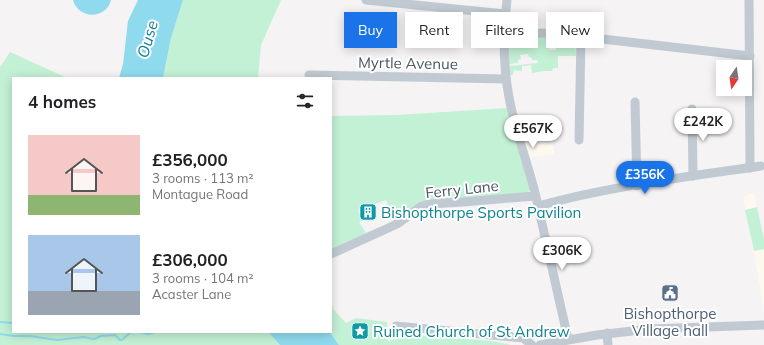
<!DOCTYPE html>
<html lang="en">
<head>
<meta charset="utf-8">
<style>
	:root { --surface:#fff; --page:#f6f6f6; --text:#202124; --muted:#757577; --accent:#1a73e8 }
	body { margin:0; font-family:Mulish,sans-serif; background:var(--page); color:var(--text); height:100vh; display:flex; flex-direction:column; font-size:15px; white-space:nowrap }
	* { box-sizing:border-box; margin:0 }
	p { font-size:13px; color:var(--muted) }
	.icon { flex:none; width:22px; height:22px; fill:none; stroke:currentColor; stroke-width:2; stroke-linecap:round; stroke-linejoin:round }
	.map { position:relative; flex:1; overflow:hidden }
	.sheet { position:absolute; left:12px; top:77px; width:320px; height:256px; display:flex; flex-direction:column; background:var(--surface); border-radius:0px; box-shadow:0 2px 10px #0003 }
	.sheet>* { flex:none }
	.guide { position:absolute; left:344px; top:12px; width:360px; height:36px; display:flex; gap:8px }
	.needle { width:26px; rotate:193deg }
	.tools { position:absolute; left:716px; top:60px; display:grid; gap:8px }
	.tools a { display:grid; place-items:center; width:36px; height:36px; border-radius:0px; background:var(--surface); box-shadow:0 2px 10px #0003; font-size:20px }
	.price { position:absolute; translate:-50% -34px; padding:0 9px; border-radius:14px; background:#fff; color:#222; font-size:13px; line-height:26px; filter:drop-shadow(0 1px 2px #0008) }
	.price::after { content:''; position:absolute; left:50%; top:24px; width:12px; height:9px; margin-left:-6px; background:inherit; clip-path:polygon(0 0,100% 0,50% 100%) }
	.price.selected { background:var(--accent); color:#fff }
	ul { padding:0; list-style:none }
	li { display:flex; align-items:center; gap:12px; height:100px; padding:0 16px }
	li span { display:grid; place-items:center; flex:none; width:112px; height:80px; border-radius:0px; color:#555 }
	li>.icon { margin-inline-start:auto }
	span .icon { width:48px; height:48px; fill:#fffc; stroke-width:1 }
	li b { font-size:17px }
	h2 { display:flex; justify-content:space-between; align-items:center; height:48px; padding:0 16px; font-size:17px }
	.tag { padding:0 14px; border-radius:0px; background:var(--surface); box-shadow:0 2px 10px #0003; font-size:14px; line-height:36px }
	.tag.selected { background:var(--accent); color:#fff }
	.map>svg:first-child { display:block }
	.commercial { fill:#fdf9ef }
	.green { fill:#c3f1d5 }
	.water { fill:#90daee }
	.lines { fill:none; stroke-linecap:round; stroke-linejoin:round }
	.stream { stroke:#90daee; stroke-width:2 }
	.minor { stroke:#c1cad2; stroke-width:9 }
	.labels { text-anchor:middle; dominant-baseline:central; stroke-width:4; stroke-linejoin:round; paint-order:stroke }
	.street-label { font-size:15px; fill:#4a5661; stroke:#fff }
	.culture-label { font-size:15px; fill:#0d838f; stroke:#fff; text-anchor:start }
	.service-label { font-size:15px; fill:#4e5e75; stroke:#fff }
	.water-label { font-size:16px; font-style:italic; fill:#0c7c9b; stroke:#fff }
</style>
</head>
<body>
<div class="map">
<svg width="764" height="345" viewBox="0 0 764 345">
	<rect width="100%" height="100%" fill="#f5f3f3"/>
	<g class="commercial">
		<polygon points="551,120 554,154 521,158 512,125"/>
		<polygon points="754,193 764,239 764,315 761,292 743,197"/>
	</g>
	<g class="green">
		<polygon points="183,0 281,0 261,45 258,78 163,78 171,38"/>
		<path d="M552 37 549 50H556V43L559 44V38C574 41 576 40 576 56H558V68H553L552 71H544L532 73 531 65 522 66V71H519L515 70 513 72V75H510L509 66 538 63 537 60H532V58L529 57 528 54 520 55 521 59 518 60V63L509 64 508 44 510 41Z"/>
		<polygon points="10,52 67,78 13,78 13,332 268,332 280,345 0,345 0,67"/>
		<polygon points="507,108 530,190 527,194 422,201 394,222 386,200 358,210 363,220 359,222 366,233 370,231 371,233 331,251 331,116 397,115"/>
		<polygon points="757,207 764,239 764,249 754,251 745,210"/>
		<polygon points="331,301 333,309 346,323 356,318 387,322 388,341 400,338 403,334 492,341 511,345 339,345 330,332 331,332"/>
	</g>
	<g class="water">
		<path d="M73 0H111C106 20 78 19 73 0Z"/>
		<polygon points="138,0 183,0 171,38 163,78 119,78 123,64 128,21"/>
		<polygon points="268,332 330,332 339,345 280,345"/>
	</g>
	<g class="lines">
		<g class="stream">
			<polyline points="0,322 13,323"/>
			<polyline points="139,332 149,334 154,332"/>
			<polyline points="0,334 14,336 30,336 57,340 83,337 94,339 101,336 115,335 120,340 122,340 131,332"/>
		</g>
		<g class="minor">
			<polyline points="366,0 505,14"/>
			<path d="M507 0C503 32 503 65 509 97 515 131 528 163 536 197 547 244 557 292 568 339"/>
			<polyline points="749,0 750,168"/>
			<polyline points="504,37 542,33 559,34 750,56"/>
			<polyline points="309,75 506,79"/>
			<polyline points="635,102 637,186"/>
			<polyline points="692,109 693,176"/>
			<polyline points="579,140 581,37"/>
			<path d="M538 206C610 186 686 177 761 166"/>
			<polyline points="331,254 397,224 422,206 429,204 463,202 535,196"/>
			<polyline points="396,326 523,338 532,345"/>
			<polyline points="607,333 608,345"/>
			<polyline points="540,345 597,335 650,329 764,325"/>
		</g>
	</g>
	<defs>
		<symbol id="building-square" viewBox="-11 -11 22 22"><rect x="-9" y="-9" width="18" height="18" rx="4" fill="#0f9aa8" stroke="#fff"/><path d="M-4-6H4V6H1V3H-1V6H-4ZM-2.5-4.3h1.7v1.8h-1.7ZM.8-4.3h1.7v1.8H.8ZM-2.5-1h1.7V.8h-1.7ZM.8-1h1.7V.8H.8Z" fill="#fff"/></symbol>
		<symbol id="civic-square" viewBox="-11 -11 22 22"><rect x="-9" y="-9" width="18" height="18" rx="4" fill="#5c6f8a" stroke="#fff"/><path d="M-.6-6.5H3V-4.5H.6V-3L4-1V1h2V6H-6V1h2V-1L-.6-3ZM-1.2 2.5V6h2.4V2.5Z" fill="#fff"/></symbol>
		<symbol id="sight-square" viewBox="-11 -11 22 22"><rect x="-9" y="-9" width="18" height="18" rx="4" fill="#0f9aa8" stroke="#fff"/><path d="M0-6L1.8-2.2L6-1.7L2.9 1.2L3.7 5.4L0 3.3L-3.7 5.4L-2.9 1.2L-6-1.7L-1.8-2.2Z" fill="#fff"/></symbol>
	</defs>
	<g fill-rule="evenodd">
		<use href="#building-square" x="358" y="202" width="20" height="20"/>
		<use href="#civic-square" x="660" y="283" width="20" height="20"/>
		<use href="#sight-square" x="350" y="321" width="20" height="20"/>
	</g>
	<g class="labels">
		<g class="street-label">
			<text transform="translate(408 63) rotate(1)">Myrtle Avenue</text>
			<text transform="translate(462 189) rotate(-6)">Ferry Lane</text>
		</g>
		<g class="culture-label">
			<text x="381" y="212">Bishopthorpe Sports Pavilion</text>
			<text x="373" y="331">Ruined Church of St Andrew</text>
		</g>
		<g class="service-label">
			<text x="670" y="313">Bishopthorpe<tspan x="670" dy="17">Village hall</tspan></text>
		</g>
		<g class="water-label">
			<text transform="translate(147 39) rotate(-74)">Ouse</text>
		</g>
	</g>
</svg>
<div class="tools">
<a><svg class="needle" viewBox="-14 -14 28 28"><path d="M0-13l5 13h-10z" fill="#e53935"/><path d="M0 13l5-13h-10z" fill="#757577"/></svg></a>
</div>
<b class="price" style="left:703px;top:142px">£242K</b>
<b class="price" style="left:533px;top:149px">£567K</b>
<b class="price selected" style="left:645px;top:195px">£356K</b>
<b class="price" style="left:562px;top:271px">£306K</b>
<div class="guide">
<a class="tag selected">Buy</a>
<a class="tag">Rent</a>
<a class="tag">Filters</a>
<a class="tag">New</a>
</div>
<section class="sheet">
<h2>4 homes<svg class="icon" aria-label="filters" viewBox="0 0 24 24"><path d="M4 7h16M4 17h16"/><circle cx="9" cy="7" r="2"/><circle cx="15" cy="17" r="2"/></svg></h2>
<ul>
<li><span style="background:linear-gradient(#f6c9c9 75%,#8fb573 0)"><svg class="icon" aria-label="home" viewBox="0 0 24 24"><path d="M3 11l9-7 9 7M6 9v11h12V9"/></svg></span><div><b>£356,000</b><p>3 rooms · 113 m²</p><p>Montague Road</p></div></li>
<li><span style="background:linear-gradient(#a9c7e8 70%,#9aa5b1 0)"><svg class="icon" aria-label="home" viewBox="0 0 24 24"><path d="M3 11l9-7 9 7M6 9v11h12V9"/></svg></span><div><b>£306,000</b><p>3 rooms · 104 m²</p><p>Acaster Lane</p></div></li>
</ul>
</section>
</div>
</body>
</html>
